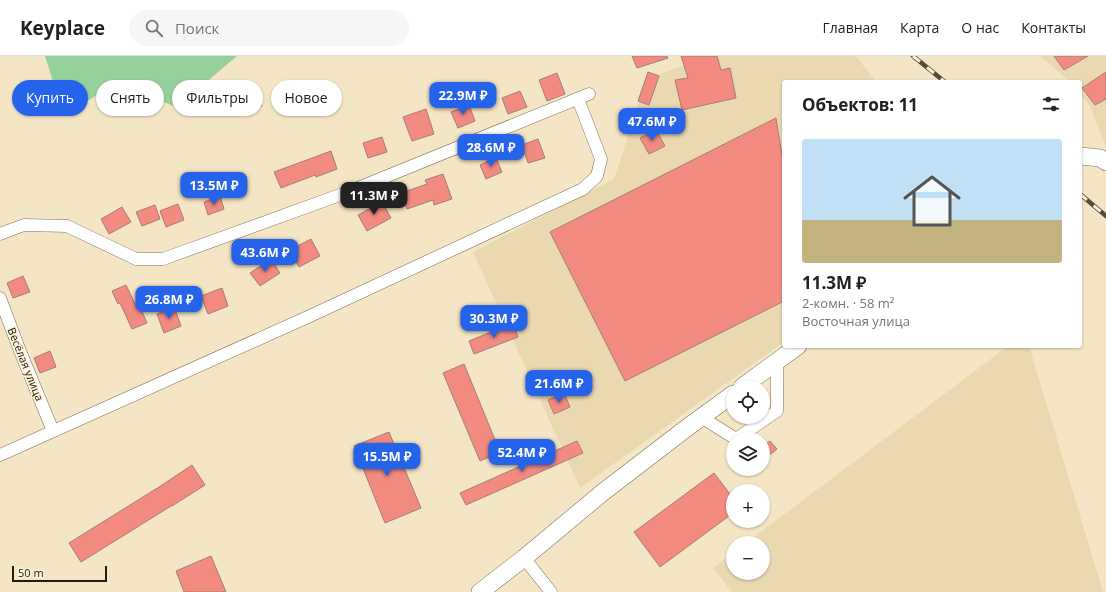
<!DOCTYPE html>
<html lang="ru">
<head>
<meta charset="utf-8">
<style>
	:root { --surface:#fff; --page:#f6f6f6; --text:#202124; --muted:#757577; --line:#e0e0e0; --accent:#2563eb }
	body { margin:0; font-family:"Open Sans",sans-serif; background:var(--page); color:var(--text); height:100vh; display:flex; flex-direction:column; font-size:15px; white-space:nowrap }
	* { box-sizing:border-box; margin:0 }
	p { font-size:13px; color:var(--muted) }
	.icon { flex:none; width:22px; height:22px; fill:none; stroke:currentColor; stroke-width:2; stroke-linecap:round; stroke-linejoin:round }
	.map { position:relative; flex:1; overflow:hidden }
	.side { position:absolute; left:782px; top:24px; width:300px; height:268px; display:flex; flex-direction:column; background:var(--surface); border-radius:4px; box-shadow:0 1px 3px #0004 }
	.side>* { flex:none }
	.banner { position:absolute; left:12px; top:24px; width:380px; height:36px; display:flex; gap:8px }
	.fabs { position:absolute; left:726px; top:324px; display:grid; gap:8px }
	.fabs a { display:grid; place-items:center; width:44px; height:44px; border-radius:50%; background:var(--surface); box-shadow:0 1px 3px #0004; font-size:20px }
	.scale { position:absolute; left:12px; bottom:10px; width:95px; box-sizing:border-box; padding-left:4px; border:2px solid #211c10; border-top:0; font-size:11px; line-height:14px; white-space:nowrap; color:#211c10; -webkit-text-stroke:3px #fef2d8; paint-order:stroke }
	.price { position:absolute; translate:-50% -34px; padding:0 9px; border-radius:8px; background:var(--accent); color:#fff; font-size:13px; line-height:26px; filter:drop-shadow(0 1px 2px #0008) }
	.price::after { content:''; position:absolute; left:50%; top:24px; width:12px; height:9px; margin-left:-6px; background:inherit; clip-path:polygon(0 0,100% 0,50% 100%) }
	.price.selected { background:#222; color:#fff }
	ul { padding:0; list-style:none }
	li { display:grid; align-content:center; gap:8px; height:212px; padding:0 20px }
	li+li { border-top:1px solid var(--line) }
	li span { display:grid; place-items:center; height:124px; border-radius:4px; color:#555 }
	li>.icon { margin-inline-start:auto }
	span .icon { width:72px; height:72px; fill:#fffc; stroke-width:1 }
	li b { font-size:17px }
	h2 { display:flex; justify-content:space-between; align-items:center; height:48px; padding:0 20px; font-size:17px }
	.chip { padding:0 14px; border-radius:18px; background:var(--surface); box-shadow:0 1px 3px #0004; font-size:14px; line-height:36px }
	.chip.selected { background:var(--accent); color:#fff }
	header { display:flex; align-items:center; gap:24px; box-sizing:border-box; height:56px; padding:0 20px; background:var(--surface); border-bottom:1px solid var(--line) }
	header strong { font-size:19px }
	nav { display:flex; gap:22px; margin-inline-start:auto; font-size:14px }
	.search { width:280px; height:36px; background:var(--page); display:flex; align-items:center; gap:10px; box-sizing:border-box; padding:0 14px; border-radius:22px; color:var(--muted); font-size:15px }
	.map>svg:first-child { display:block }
	.built { fill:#e9d8b0 }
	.green { fill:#96d09d }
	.building { fill:#f48b80; stroke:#a27e79 }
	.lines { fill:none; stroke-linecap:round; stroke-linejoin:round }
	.minor-casing { stroke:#7c6e51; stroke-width:13 }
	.secondary-casing { stroke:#7c6e51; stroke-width:18 }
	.minor { stroke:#fff; stroke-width:12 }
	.secondary { stroke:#fff; stroke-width:17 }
	.rail-casing { stroke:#544c3b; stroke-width:4.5 }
	.rail { stroke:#fef2d8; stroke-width:3; stroke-dasharray:9; stroke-linecap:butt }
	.labels { text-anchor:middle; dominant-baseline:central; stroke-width:3; stroke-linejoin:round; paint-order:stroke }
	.street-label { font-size:11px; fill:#211c10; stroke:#fef2d8 }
</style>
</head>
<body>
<header>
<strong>Keyplace</strong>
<div class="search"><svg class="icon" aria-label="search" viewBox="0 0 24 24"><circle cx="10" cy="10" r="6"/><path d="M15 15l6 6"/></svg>Поиск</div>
<nav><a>Главная</a><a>Карта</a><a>О нас</a><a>Контакты</a></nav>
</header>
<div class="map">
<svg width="1106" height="536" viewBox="0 0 1106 536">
	<rect width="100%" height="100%" fill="#f4e5c4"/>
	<g class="built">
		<polygon points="713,0 856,0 876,26 784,26 784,286 580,432 473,196 614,123 647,22"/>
		<polygon points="1040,0 1106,0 1106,90 1090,50 1080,37 1080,26 1071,26"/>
		<polygon points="1008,290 1029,290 1103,536 732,536 713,512 733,497 733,517 763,517 763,487 746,487"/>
	</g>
	<polygon class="green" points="45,0 237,0 177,51 114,28 64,60"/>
	<g class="building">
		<polygon points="632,0 667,0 668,2 637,12"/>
		<polygon points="681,0 717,0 721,14 730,12 736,42 682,54 675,24 688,22"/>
		<polygon points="1054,0 1088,0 1064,14"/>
		<polygon points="648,16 659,20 649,49 638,45"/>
		<polygon points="1106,16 1106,43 1095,49 1082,32"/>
		<polygon points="557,17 565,38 547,45 539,24"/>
		<polygon points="520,35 527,51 508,58 502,42"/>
		<polygon points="257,37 262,50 246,56 241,43"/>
		<polygon points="469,49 475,65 458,72 451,56"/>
		<polygon points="426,53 434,78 412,85 403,61"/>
		<polygon points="776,62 784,111 784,245 625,325 550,176"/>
		<polygon points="656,74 665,90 649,98 640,82"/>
		<polygon points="382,81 387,96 368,102 363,87"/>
		<polygon points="538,83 545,102 528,107 522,89"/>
		<polygon points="331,95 337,113 316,121 315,119 281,132 274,116"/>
		<polygon points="496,102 502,116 486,123 480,109"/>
		<polygon points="443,118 452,143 434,149 433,144 407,153 401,137 427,128 425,124"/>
		<polygon points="220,140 224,153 208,159 204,146"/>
		<polygon points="382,146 391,162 367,175 358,159"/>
		<polygon points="178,148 184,164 166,171 160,155"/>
		<polygon points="155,149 160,163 142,170 136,156"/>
		<polygon points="122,151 131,166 109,178 101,163"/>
		<polygon points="311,183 320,200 299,211 290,194"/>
		<polygon points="271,203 280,217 260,230 250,217"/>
		<polygon points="23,220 30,236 13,242 7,227"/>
		<polygon points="126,229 137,252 140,251 147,267 132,273 120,247 118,248 112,235"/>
		<polygon points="222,232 228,250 208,258 201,240"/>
		<polygon points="174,251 181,270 164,277 157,258"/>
		<polygon points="513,267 518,281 474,298 469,285"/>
		<polygon points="50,295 56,311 40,317 34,302"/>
		<polygon points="464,308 500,396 480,405 443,317"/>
		<polygon points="564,337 570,351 554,358 548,344"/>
		<polygon points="389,376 421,452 385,467 354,390"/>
		<polygon points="577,385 583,397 466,449 460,437"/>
		<polygon points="770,385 777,393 763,404 763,390"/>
		<polygon points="192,409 205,429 172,450 171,450 81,506 69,487 159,431"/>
		<polygon points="714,417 733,442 733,457 660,511 634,476"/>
		<polygon points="211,500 226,536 184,536 176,515"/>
	</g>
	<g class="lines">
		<defs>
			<g id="minor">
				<polyline points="0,178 24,169 67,170 136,203 163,203 348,136 589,38"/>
				<polyline points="0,242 20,295 53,375"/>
				<polyline points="701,361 736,383 777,355 777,305"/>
				<polyline points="0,399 310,260 583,133 597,120 601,103 578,43"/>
				<polyline points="524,502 551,536"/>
			</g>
			<g id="secondary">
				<polyline points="1080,100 1100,102 1106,106"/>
				<polyline points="742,331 798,290"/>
				<polyline points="480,536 524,502 602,437 684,374 733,338"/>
			</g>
		</defs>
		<use href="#minor" class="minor-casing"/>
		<use href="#secondary" class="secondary-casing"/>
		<use href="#minor" class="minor"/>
		<use href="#secondary" class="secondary"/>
		<defs>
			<g id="rail">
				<polyline points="913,0 945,26"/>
				<polyline points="1080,138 1106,160"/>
			</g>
		</defs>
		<use href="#rail" class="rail-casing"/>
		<use href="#rail" class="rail"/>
	</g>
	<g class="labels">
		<g class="street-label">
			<text transform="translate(26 308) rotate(68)">Весёлая улица</text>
		</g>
	</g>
</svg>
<div class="fabs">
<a><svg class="icon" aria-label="locate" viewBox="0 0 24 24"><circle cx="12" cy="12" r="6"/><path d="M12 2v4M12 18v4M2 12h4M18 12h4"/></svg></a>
<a><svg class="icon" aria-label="layers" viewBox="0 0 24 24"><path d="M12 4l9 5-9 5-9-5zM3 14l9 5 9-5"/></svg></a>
<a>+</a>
<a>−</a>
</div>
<div class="scale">50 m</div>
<b class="price" style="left:463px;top:60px">22.9M ₽</b>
<b class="price" style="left:652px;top:86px">47.6M ₽</b>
<b class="price" style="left:491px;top:112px">28.6M ₽</b>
<b class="price" style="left:214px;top:150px">13.5M ₽</b>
<b class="price selected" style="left:374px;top:160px">11.3M ₽</b>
<b class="price" style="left:265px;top:217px">43.6M ₽</b>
<b class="price" style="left:169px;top:264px">26.8M ₽</b>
<b class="price" style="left:494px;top:283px">30.3M ₽</b>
<b class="price" style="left:559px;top:348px">21.6M ₽</b>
<b class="price" style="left:522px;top:417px">52.4M ₽</b>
<b class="price" style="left:387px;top:421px">15.5M ₽</b>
<div class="banner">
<a class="chip selected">Купить</a>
<a class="chip">Снять</a>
<a class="chip">Фильтры</a>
<a class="chip">Новое</a>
</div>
<section class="side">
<h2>Объектов: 11<svg class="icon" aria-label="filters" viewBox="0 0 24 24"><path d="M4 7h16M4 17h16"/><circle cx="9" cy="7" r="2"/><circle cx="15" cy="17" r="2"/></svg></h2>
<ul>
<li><span style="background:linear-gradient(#bfe0f5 65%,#c2b280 0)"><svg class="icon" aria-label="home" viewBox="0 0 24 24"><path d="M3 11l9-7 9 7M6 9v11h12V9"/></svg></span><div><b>11.3M ₽</b><p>2-комн. · 58 m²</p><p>Восточная улица</p></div></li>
</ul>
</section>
</div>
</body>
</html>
